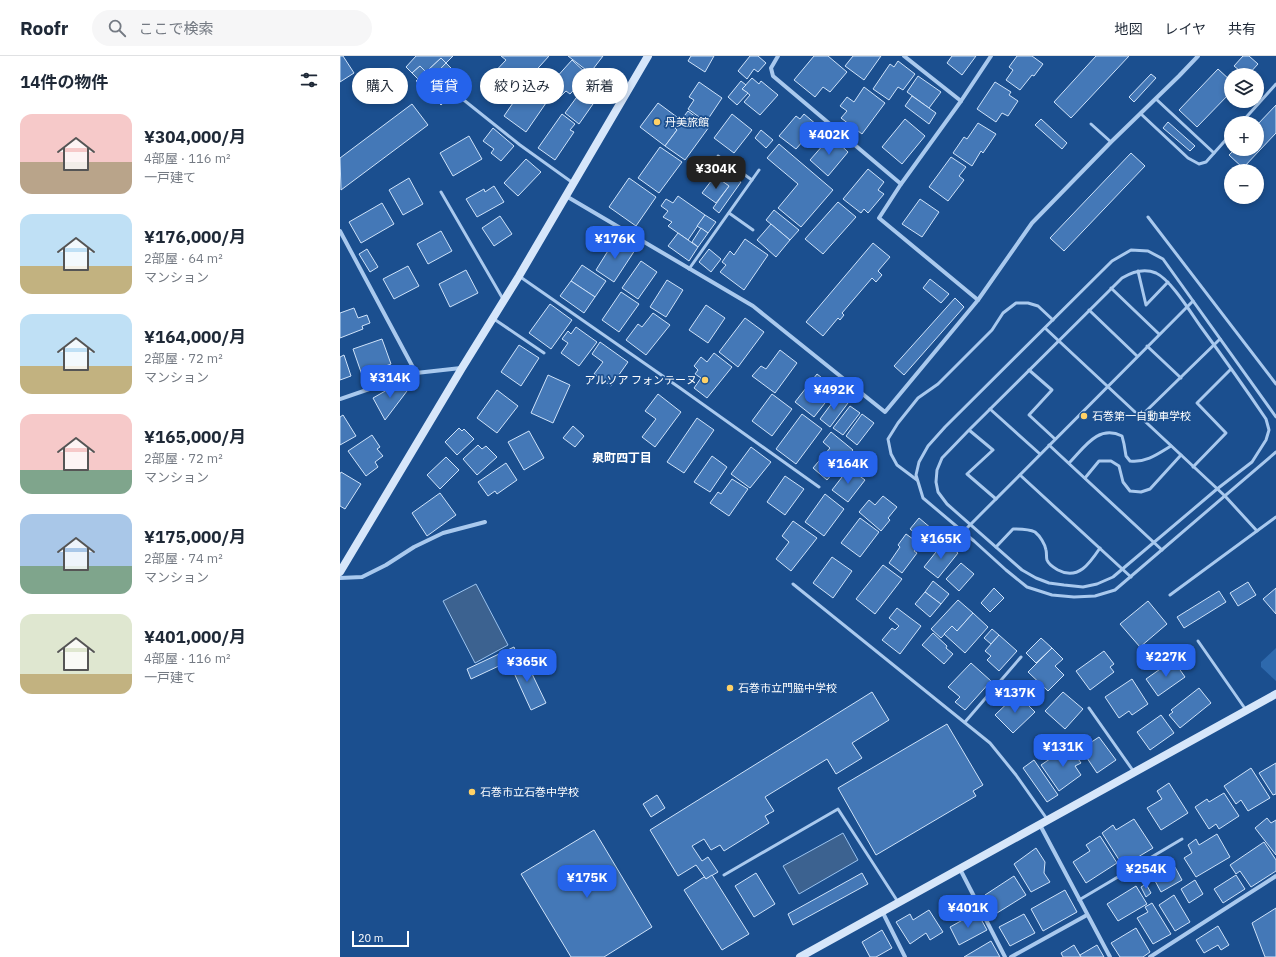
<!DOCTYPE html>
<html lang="ja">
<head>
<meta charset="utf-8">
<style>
	:root { --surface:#fff; --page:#f6f6f7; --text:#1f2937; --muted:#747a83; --line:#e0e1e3; --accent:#2563eb }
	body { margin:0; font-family:"IBM Plex Sans","Noto Sans JP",sans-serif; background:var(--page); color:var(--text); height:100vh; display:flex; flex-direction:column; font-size:15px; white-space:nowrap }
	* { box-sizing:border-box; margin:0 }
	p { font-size:13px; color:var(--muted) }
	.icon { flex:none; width:22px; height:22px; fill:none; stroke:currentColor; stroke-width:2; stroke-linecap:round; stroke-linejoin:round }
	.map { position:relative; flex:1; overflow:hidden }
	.panel { display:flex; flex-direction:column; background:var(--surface); width:340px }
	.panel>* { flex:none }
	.top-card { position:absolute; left:12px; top:12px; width:380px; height:36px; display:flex; gap:8px }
	.controls { position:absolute; left:884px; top:12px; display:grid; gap:8px }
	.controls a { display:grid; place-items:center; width:40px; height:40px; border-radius:50%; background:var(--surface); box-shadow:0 2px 6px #0003; font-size:20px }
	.scale { position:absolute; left:12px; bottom:10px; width:57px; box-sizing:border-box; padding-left:4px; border:2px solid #fff; border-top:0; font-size:11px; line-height:14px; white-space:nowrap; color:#fff; -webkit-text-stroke:3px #1b4f8f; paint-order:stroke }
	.price { position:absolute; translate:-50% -34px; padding:0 9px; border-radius:8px; background:var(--accent); color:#fff; font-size:13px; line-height:26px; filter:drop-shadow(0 1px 2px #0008) }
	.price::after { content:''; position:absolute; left:50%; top:24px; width:12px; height:9px; margin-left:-6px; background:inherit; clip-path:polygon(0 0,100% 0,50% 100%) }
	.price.on { background:#222; color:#fff }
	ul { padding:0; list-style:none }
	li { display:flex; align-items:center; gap:12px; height:100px; padding:0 20px }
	li span { display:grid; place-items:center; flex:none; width:112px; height:80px; border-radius:12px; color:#555 }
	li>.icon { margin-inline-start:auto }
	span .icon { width:48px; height:48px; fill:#fffc; stroke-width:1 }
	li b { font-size:17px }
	h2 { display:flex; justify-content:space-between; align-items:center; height:48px; padding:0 20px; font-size:17px }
	.tag { padding:0 14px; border-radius:18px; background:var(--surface); box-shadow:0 2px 6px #0003; font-size:14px; line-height:36px }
	.tag.on { background:var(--accent); color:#fff }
	header { display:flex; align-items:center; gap:24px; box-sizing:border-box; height:56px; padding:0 20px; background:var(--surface); border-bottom:1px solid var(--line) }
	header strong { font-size:19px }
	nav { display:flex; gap:22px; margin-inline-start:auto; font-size:14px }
	.search { width:280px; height:36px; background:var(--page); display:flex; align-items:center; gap:10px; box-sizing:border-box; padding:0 14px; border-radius:22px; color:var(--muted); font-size:15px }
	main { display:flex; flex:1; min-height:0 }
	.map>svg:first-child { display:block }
	.green { fill:#2e69ad }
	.water { fill:#3c6290; stroke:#9cc4f0 }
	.building { fill:#4478b7; stroke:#cfe3fa }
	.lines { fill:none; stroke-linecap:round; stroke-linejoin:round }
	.lane { stroke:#a9c9ee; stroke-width:3 }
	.street { stroke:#a9c9ee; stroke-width:4 }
	.secondary { stroke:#d6e6fa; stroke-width:8 }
	.poi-dot { fill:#ffd166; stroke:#1b4f8f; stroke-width:1.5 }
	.labels { text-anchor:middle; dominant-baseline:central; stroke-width:3.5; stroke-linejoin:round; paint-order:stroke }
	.poi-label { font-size:11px; fill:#fff; stroke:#1b4f8f; text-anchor:start }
	.neighbourhood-label { font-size:12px; font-weight:bold; fill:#fff; stroke:#1b4f8f }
</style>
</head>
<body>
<header>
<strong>Roofr</strong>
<div class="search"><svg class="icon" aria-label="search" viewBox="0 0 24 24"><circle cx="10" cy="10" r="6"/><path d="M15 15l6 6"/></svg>ここで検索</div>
<nav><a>地図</a><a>レイヤ</a><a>共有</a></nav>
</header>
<main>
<section class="panel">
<h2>14件の物件<svg class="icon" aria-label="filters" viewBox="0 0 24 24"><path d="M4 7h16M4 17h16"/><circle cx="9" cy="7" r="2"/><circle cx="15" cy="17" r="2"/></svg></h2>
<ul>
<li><span style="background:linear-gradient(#f6c9c9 60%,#b9a48a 0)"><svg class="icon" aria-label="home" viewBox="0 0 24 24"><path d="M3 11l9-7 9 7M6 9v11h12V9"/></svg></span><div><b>¥304,000/月</b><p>4部屋 · 116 m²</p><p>一戸建て</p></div></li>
<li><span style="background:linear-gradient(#bfe0f5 65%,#c2b280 0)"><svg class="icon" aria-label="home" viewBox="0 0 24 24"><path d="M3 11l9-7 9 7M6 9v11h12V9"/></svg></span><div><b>¥176,000/月</b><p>2部屋 · 64 m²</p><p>マンション</p></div></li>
<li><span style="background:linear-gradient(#bfe0f5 65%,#c2b280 0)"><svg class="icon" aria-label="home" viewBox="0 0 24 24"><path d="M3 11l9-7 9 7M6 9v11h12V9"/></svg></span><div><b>¥164,000/月</b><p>2部屋 · 72 m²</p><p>マンション</p></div></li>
<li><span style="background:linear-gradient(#f6c9c9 70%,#7fa58c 0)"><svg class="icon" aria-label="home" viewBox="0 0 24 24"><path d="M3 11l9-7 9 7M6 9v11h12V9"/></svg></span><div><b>¥165,000/月</b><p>2部屋 · 72 m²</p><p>マンション</p></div></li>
<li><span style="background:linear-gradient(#a9c7e8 65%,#7fa58c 0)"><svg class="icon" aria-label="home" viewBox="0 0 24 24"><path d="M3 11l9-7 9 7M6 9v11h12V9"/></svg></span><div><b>¥175,000/月</b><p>2部屋 · 74 m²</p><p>マンション</p></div></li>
<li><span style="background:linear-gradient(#dfe7d0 75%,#c2b280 0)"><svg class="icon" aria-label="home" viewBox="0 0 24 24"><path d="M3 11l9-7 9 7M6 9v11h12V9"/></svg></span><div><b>¥401,000/月</b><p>4部屋 · 116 m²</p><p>一戸建て</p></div></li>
</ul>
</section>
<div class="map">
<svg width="936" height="901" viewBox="0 0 936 901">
	<rect width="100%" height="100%" fill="#1b4f8f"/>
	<polygon class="green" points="936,592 936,625 921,611 921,606"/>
	<g class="water">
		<polygon points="136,528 168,589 135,607 103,545"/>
		<polygon points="503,777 518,804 459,838 443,810"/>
	</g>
	<g class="building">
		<polygon points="0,0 3,0 14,17 0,26"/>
		<polygon points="76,0 113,0 106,7 101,2 86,16 80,10 72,17 66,11"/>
		<polygon points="161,0 209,0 172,41 150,21 166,4"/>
		<polygon points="228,0 263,0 250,17"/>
		<polygon points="351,0 374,0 365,16 348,5"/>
		<polygon points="410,0 418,0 426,7 418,16 414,13 407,23 398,15"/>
		<polygon points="474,0 488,0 507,16 490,36 483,31 475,41 454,24"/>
		<polygon points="513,0 541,0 524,24 505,10"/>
		<polygon points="612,0 636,0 622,19 607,7"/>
		<polygon points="677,0 692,0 703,8 694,20 692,19 680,34 666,24 673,14 669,11"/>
		<polygon points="756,0 789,0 731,62 714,46"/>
		<polygon points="903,0 909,0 918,8 908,19 905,19 894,10"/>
		<polygon points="101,2 106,7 83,31 76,25 78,23 72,17 80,10 86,16"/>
		<polygon points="232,4 248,19 230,38 226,35 218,43 206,33"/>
		<polygon points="558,5 575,18 563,34 558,31 549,44 533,33 550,8 554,11"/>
		<polygon points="106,7 125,26 101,49 83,31"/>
		<polygon points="878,13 891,25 891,36 857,71 839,54"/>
		<polygon points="811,18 816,22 794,46 789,41"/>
		<polygon points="578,20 601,36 589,52 567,36"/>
		<polygon points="412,22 419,28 421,25 438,39 420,59 404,46 410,39 402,33"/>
		<polygon points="401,25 406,29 402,33 408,37 397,49 388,41"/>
		<polygon points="359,26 382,42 366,66 348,53 354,44 349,41"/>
		<polygon points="655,26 671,36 669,39 678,45 668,60 662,57 656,66 637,53"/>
		<polygon points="184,31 206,47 186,76 164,60"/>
		<polygon points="524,31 545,47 522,78 501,62 507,55 500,50 507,41 514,46"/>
		<polygon points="239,38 253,48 239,68 225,57"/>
		<polygon points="572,40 596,57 589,68 565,50"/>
		<polygon points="318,47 341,64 335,72 337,74 325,90 300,71"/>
		<polygon points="72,48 88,69 1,134 0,102"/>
		<polygon points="936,49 936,77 903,112 889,99 895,93 917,93 917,69"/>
		<polygon points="348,55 369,71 345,104 325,90 337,74 335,72"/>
		<polygon points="222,58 235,68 230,74 234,76 215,104 198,92"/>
		<polygon points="392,58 412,74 394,97 374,82"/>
		<polygon points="464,58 477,69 456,93 439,80 456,60 460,63"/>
		<polygon points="565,63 585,80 562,108 542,91"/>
		<polygon points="701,63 727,87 722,93 695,69"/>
		<polygon points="828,66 855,90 850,95 823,72"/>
		<polygon points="638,67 656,78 643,97 641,95 632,110 613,97 624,81 627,83"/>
		<polygon points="153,72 174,90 161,105 151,97 154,93 143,85"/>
		<polygon points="421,74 433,84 426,92 415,82"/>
		<polygon points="129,80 142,103 113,120 100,97"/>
		<polygon points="491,80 508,96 488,120 470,104"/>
		<polygon points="439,88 493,134 461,171 438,152 458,128 427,102"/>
		<polygon points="320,91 342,106 319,137 298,122"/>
		<polygon points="791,97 805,110 724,195 710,182"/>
		<polygon points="611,101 626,111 619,120 624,124 608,145 589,131"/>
		<polygon points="186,103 201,116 178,140 164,127"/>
		<polygon points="367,103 379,110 373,120 361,113"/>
		<polygon points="380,112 401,126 379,157 373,152 389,130 375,120"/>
		<polygon points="528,113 544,126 538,134 544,138 528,157 524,153 521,157 503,143"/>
		<polygon points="375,120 389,130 376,147 362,137"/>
		<polygon points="69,122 83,148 63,159 49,134"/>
		<polygon points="289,122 316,141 296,170 269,151"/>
		<polygon points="154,130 164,146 137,161 126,143 144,133 145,136"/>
		<polygon points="338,140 365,159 348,184 328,170 332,166 323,161 328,155 321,150 326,143 333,147"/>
		<polygon points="580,143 599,156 582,181 562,168"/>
		<polygon points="498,146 516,161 483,198 465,183"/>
		<polygon points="42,147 54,168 21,187 9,166"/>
		<polygon points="434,154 459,174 450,184 426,164"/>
		<polygon points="365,159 376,166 368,177 357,170"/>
		<polygon points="160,160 172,178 154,190 142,172"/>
		<polygon points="431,168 450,184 436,201 417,184"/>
		<polygon points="361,172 368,177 358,191 352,186"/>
		<polygon points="101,175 112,195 88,208 77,188"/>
		<polygon points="338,177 358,191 349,205 328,190"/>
		<polygon points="276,182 295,194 274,226 256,214"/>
		<polygon points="405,183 428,199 404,234 380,216 386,209 382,206 390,195 394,199"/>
		<polygon points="533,187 550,201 538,215 542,219 536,226 532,222 502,257 504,259 500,264 498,262 483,280 466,266"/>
		<polygon points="27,193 38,211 30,216 19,198"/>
		<polygon points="369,193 381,203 371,216 359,206"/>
		<polygon points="301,205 317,216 298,243 282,232"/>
		<polygon points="242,209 266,225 255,241 231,225"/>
		<polygon points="68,210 79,230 54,243 43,223"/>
		<polygon points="126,214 138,237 110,251 99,228"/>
		<polygon points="590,223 609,238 601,247 583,232"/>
		<polygon points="327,224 343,234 326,261 310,251"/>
		<polygon points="231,225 255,241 244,257 220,240"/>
		<polygon points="281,236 299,248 279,276 262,264"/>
		<polygon points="615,242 624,251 564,319 554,310"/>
		<polygon points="210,248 232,264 211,293 189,277"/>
		<polygon points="366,249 385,262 368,287 349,274"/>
		<polygon points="14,252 18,262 27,259 30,267 22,270 23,273 0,282 0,257"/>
		<polygon points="313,257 330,269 306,299 286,284 298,268 302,271"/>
		<polygon points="405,262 424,276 398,311 379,296"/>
		<polygon points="236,271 257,286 239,310 221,297 228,287 222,283 228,275 231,278"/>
		<polygon points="42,283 51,308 22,319 13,293"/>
		<polygon points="260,286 288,306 271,330 254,318 263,306 252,298"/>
		<polygon points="179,289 199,302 181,330 161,316"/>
		<polygon points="440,294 457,307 435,337 412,320 421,310 426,313"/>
		<polygon points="374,297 392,311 367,342 354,332 361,322 355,318 358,314 354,310 361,301 367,306"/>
		<polygon points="4,299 11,320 0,324 0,301"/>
		<polygon points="477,318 496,333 474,361 455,346"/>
		<polygon points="208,319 230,329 213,367 191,357"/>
		<polygon points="61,326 67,335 45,364 33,342"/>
		<polygon points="157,334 178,350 157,377 137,362"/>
		<polygon points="318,338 341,356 315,391 302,381 316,363 305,355"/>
		<polygon points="432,338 452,353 432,380 412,365"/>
		<polygon points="498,339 508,347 490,371 480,363"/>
		<polygon points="510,350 520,357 503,379 493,372"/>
		<polygon points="462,358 482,373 456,408 436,393"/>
		<polygon points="522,358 534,367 517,389 506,380"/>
		<polygon points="3,359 16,380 0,389 0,361"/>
		<polygon points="357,362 374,374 344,417 327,406"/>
		<polygon points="233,370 244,380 235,391 223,382"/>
		<polygon points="119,372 122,375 124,373 134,383 117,399 105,386"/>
		<polygon points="189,375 204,402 184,414 168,386"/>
		<polygon points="491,376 513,394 487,424 473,412 490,392 483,386"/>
		<polygon points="32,379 40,391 37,393 43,400 35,406 38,411 26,420 8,395"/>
		<polygon points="138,389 142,393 146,390 157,401 137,419 123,403"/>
		<polygon points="411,391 431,406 410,432 391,418"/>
		<polygon points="372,400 387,411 370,436 354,426"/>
		<polygon points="106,401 119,414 100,433 87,419"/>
		<polygon points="166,407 177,424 157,438 155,435 148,440 138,426"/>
		<polygon points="509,412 525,424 508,446 492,434"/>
		<polygon points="1,416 21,428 5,453 0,450 0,418"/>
		<polygon points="445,420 464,433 445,459 427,446"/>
		<polygon points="392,423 408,433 389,460 370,447 378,436 381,438"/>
		<polygon points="100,437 116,459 87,480 72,457"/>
		<polygon points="485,438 504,453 484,480 465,466"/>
		<polygon points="543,440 557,451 548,462 550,464 541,475 519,456 529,444 535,449"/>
		<polygon points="520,462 539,476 520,501 501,487"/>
		<polygon points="579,462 592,473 584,484 570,473"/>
		<polygon points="453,465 477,482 451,515 436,503 449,486 442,480"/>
		<polygon points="566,478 580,488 574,495 577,497 562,517 549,507 560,491 558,489"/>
		<polygon points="604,486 618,497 598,522 584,511"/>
		<polygon points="492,501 512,515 493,542 473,527"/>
		<polygon points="621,507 634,518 619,535 606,523"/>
		<polygon points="543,509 562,523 535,558 516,543"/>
		<polygon points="593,525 609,538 601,548 585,536"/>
		<polygon points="908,526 916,539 898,550 890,537"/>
		<polygon points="654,532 664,542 650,556 641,547"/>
		<polygon points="936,532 936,558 923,543"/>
		<polygon points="879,535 886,546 844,572 837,561"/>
		<polygon points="585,536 601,548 590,561 575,548"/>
		<polygon points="618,544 633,557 617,575 612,570 601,582 591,573"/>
		<polygon points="808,545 827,568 800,591 780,568"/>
		<polygon points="557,552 581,570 560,598 542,584 552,572 555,574 559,570 549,562"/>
		<polygon points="633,557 648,571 625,597 604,578 612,570 617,575"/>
		<polygon points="652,573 659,579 651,588 644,582"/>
		<polygon points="593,577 607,590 606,592 613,598 604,608 582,589"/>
		<polygon points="659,579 677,595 659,615 647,604 651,600 645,595"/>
		<polygon points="701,582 712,592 696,607 686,597"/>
		<polygon points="174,591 178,601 131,623 127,613"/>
		<polygon points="712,592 723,603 715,610 724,619 708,635 688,616"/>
		<polygon points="764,595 774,608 770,611 774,616 750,634 736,615"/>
		<polygon points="183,599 206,647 191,654 169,606"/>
		<polygon points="833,604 845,621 818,640 806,623"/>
		<polygon points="631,607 651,625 625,654 615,646 620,641 608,631"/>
		<polygon points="792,623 808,648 792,659 789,655 779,662 765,641"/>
		<polygon points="859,632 871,647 840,672 829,659 833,656 831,654"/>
		<polygon points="532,636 549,664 512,687 522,702 496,718 487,703 425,741 434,755 425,760 429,767 384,795 380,789 371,794 364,783 352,790 362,805 368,801 378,816 366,823 356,809 338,820 310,774"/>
		<polygon points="723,636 743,653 725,673 705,655"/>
		<polygon points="677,638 695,656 673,677 655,659"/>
		<polygon points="821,659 834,677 810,694 797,676"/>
		<polygon points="607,668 643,729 633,735 636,740 536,799 498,732"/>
		<polygon points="759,681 776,704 757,717 741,693"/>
		<polygon points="729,690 741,707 735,710 741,719 719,735 701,709"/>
		<polygon points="694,704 718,739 707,746 683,712"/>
		<polygon points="936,707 936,738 933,739 919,717"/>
		<polygon points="911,712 930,742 908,755 901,744 896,748 884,730"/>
		<polygon points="829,727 848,757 821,774 807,752 822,743 817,735"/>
		<polygon points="884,737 899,760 879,773 876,768 869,773 855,751 867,743 869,746"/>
		<polygon points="317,739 325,752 311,761 303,748"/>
		<polygon points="927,762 931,767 936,764 936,799 915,772"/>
		<polygon points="794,763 813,792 783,810 762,777 773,769 776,774"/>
		<polygon points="254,774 312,871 264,901 231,901 181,818"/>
		<polygon points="877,778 890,801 856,821 844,802 852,797 848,789 856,783 859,789"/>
		<polygon points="760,780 777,807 746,827 733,806 750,795 746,789"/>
		<polygon points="924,786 936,804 936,815 911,831 900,815 896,818 890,809"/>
		<polygon points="696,792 705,806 704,817 710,826 691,836 674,808"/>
		<polygon points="835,811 842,824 821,836 814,823"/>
		<polygon points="416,817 435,848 414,861 395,830"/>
		<polygon points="522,817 528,828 453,869 448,858"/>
		<polygon points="372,819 409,878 382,894 344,834 364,821 366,823"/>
		<polygon points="896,819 905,833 883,847 874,833"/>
		<polygon points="674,820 686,839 657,857 645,839"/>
		<polygon points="855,824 863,838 849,847 841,833"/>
		<polygon points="806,828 811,837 806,841 801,831"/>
		<polygon points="796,830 807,848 778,865 767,848"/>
		<polygon points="725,834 737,856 703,875 691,853"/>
		<polygon points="834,839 850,866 835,875 819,849"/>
		<polygon points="812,847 831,878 813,888 797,862 808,856 805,851"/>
		<polygon points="936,852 936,901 925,901 912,867"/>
		<polygon points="589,854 603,876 590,884 586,877 570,888 556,866 570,858 573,864"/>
		<polygon points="637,856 647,874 619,889 610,871"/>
		<polygon points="684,858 695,877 670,890 659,871"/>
		<polygon points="878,870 889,889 881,894 878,889 864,897 856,884"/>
		<polygon points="796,872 810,896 803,901 780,901 771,887"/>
		<polygon points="542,874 552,892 536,901 530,901 522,886"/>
		<polygon points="651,885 660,901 624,901"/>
		<polygon points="734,889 741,901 723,901 721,897"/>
		<polygon points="757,889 764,901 741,901 740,899"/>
	</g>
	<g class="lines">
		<g class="lane">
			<polyline points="120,41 180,89 233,127"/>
			<polyline points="816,43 874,97"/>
			<polyline points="801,58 848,102 859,108 866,106 891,78"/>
			<polyline points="901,67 936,28"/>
			<polyline points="751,68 771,86"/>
			<polyline points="378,100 412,124"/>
			<polyline points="101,136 163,243"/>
			<polyline points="389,157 413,174"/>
			<polyline points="808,161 936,328"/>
			<polyline points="349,213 419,114"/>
			<polyline points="798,215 806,249 828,226"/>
			<polyline points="179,220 340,332 479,431"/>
			<polyline points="771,232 819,278"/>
			<polyline points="749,254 797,300"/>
			<polyline points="154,263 204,297"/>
			<polyline points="705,272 885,440 917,475"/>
			<polyline points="807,290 841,322"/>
			<polyline points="689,314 712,334 689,359 715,383"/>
			<polyline points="650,353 700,398"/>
			<polyline points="800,361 880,283"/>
			<polyline points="936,361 823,203 808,195 791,194 772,205 605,371 588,390 579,406 576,419 583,442 634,485 666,514 687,531 712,539 734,541 755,540 775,534 936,396"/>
			<path d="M629 374 602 402 597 414 596 426 598 436 607 448 682 514 696 522 709 527 724 529 743 531 757 528 773 521 877 433 912 406 926 384 929 374 926 363C905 332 883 301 861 271 851 257 831 224 816 217 804 212 792 216 782 222L629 374 653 394 627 418 656 443"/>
			<polyline points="709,389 822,494"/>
			<path d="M729 407C744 392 758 368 782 380L784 388 786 400 790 405C806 407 818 398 831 390"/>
			<polyline points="853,411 886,377 857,347 891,313"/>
			<polyline points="680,419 791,521"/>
			<polyline points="745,422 759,405 771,405 779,410 783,426 790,435 801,436 810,433 841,399"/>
			<polyline points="577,424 557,409 551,398 548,383 558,367 578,342 598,328 652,274 663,257 676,247 688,247 698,250 713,264"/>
			<polyline points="623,476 853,245"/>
			<path d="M656 491 673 473C680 473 689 473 695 476 700 480 705 488 706 494 707 498 706 501 707 504 709 509 713 511 718 514 738 525 750 507 760 492"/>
			<polyline points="453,528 650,687 676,719 707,763"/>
			<polyline points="830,539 936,461"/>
			<polyline points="858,585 906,654"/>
			<polyline points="749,652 794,716"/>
			<polyline points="625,666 681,601"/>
			<polyline points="384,819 498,753 558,846"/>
			<polyline points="739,844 842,783"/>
		</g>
		<g class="street">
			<polyline points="438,0 431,12 433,20 561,128 621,45 651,0"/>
			<polyline points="564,0 621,45"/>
			<polyline points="561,128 539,162 638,244"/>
			<polyline points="226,140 413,250 545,356 638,244 692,167 771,86 839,20 858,0"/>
			<polyline points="0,175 76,317"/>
			<polyline points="0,343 76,317 121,312"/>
			<polyline points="0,522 22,521 46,509 74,491 103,477 145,466"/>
			<polyline points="700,769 770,901"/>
			<polyline points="620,813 665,901"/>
			<polyline points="542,855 565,901"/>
			<polyline points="671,901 747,859"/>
			<polyline points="810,901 936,820"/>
		</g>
		<g class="secondary">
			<polyline points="0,516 122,312 179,220 308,0"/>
			<polyline points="460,901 936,638"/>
		</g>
	</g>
	<g class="poi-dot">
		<circle cx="317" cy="66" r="4"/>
		<circle cx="365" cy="324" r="4"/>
		<circle cx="744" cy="360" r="4"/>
		<circle cx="390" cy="632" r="4"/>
		<circle cx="132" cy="736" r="4"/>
	</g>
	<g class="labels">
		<g class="poi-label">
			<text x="325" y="66">丹美旅館</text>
			<text x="357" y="324" text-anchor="end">アルソア フォンテーヌ</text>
			<text x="752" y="360">石巻第一自動車学校</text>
			<text x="398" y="632">石巻市立門脇中学校</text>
			<text x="140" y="736">石巻市立石巻中学校</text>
		</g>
		<g class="neighbourhood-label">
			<text x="282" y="401">泉町四丁目</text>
		</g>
	</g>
</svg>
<div class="controls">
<a><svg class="icon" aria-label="layers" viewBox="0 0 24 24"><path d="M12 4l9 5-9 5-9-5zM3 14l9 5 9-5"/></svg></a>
<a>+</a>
<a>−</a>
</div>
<div class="scale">20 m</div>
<b class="price" style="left:489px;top:100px">¥402K</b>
<b class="price on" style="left:376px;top:134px">¥304K</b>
<b class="price" style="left:275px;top:204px">¥176K</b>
<b class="price" style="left:50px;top:343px">¥314K</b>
<b class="price" style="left:494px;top:355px">¥492K</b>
<b class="price" style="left:508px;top:429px">¥164K</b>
<b class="price" style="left:601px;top:504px">¥165K</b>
<b class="price" style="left:826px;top:622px">¥227K</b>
<b class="price" style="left:187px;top:627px">¥365K</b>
<b class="price" style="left:675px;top:658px">¥137K</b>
<b class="price" style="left:723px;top:712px">¥131K</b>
<b class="price" style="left:806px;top:834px">¥254K</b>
<b class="price" style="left:247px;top:843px">¥175K</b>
<b class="price" style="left:628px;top:873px">¥401K</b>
<div class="top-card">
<a class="tag">購入</a>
<a class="tag on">賃貸</a>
<a class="tag">絞り込み</a>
<a class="tag">新着</a>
</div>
</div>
</main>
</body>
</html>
